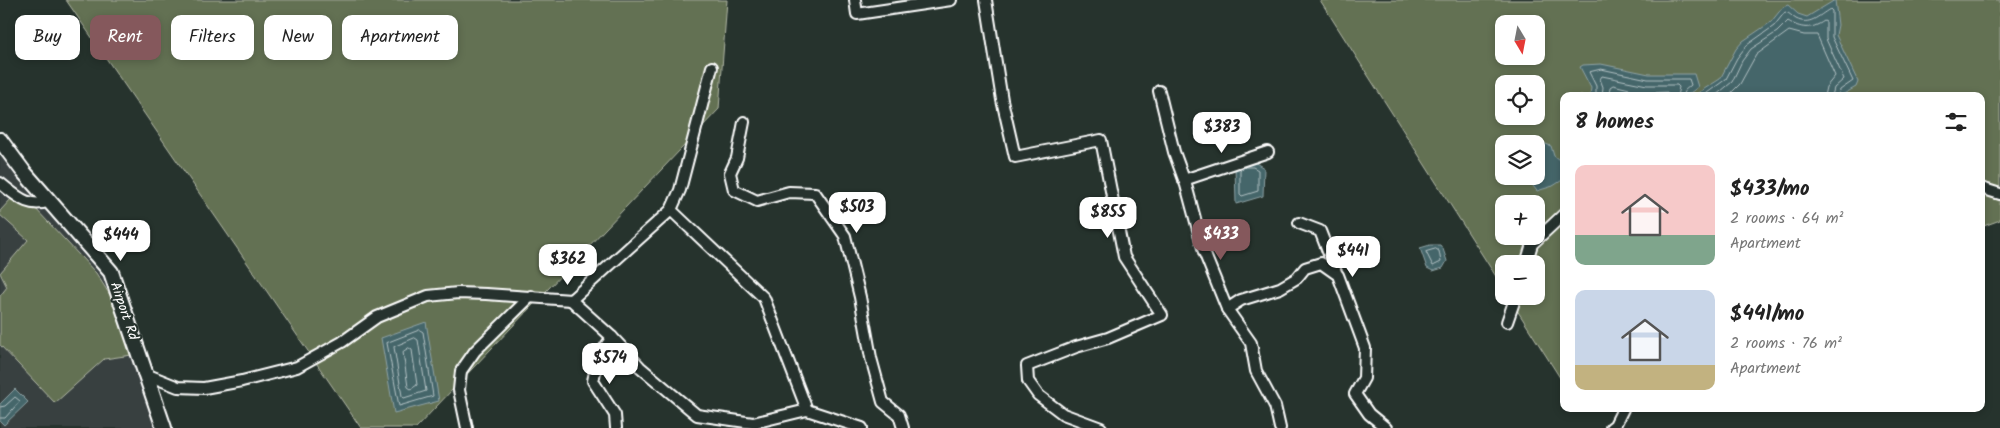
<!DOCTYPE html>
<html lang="en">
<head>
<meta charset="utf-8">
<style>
	:root { --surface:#fff; --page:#f6f6f6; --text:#222; --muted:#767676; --accent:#85585c }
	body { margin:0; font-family:Kalam,sans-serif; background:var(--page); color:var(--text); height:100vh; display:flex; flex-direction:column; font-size:19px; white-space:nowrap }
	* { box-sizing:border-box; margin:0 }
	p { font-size:16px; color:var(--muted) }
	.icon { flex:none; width:28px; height:28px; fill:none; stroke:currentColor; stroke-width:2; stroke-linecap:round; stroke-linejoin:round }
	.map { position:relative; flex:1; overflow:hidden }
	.drawer { position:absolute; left:1560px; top:92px; width:425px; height:320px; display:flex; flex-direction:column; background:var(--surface); border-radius:10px; box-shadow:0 2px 8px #0003 }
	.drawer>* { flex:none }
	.banner { position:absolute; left:15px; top:15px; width:475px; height:45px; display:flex; gap:10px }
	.needle { width:32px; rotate:170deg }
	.tools { position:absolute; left:1495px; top:15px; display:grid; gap:10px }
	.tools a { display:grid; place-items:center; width:50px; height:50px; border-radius:10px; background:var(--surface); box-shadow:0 2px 8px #0003; font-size:25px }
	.price { position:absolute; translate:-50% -42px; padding:0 11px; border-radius:10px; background:#fff; color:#222; font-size:16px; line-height:32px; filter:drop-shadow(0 1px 2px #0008) }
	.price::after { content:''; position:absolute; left:50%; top:30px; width:15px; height:11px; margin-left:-8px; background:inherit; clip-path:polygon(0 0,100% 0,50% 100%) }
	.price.current { background:var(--accent); color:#fff }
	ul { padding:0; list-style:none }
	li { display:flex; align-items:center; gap:15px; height:125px; padding:0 15px }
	li span { display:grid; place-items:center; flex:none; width:140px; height:100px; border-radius:10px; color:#555 }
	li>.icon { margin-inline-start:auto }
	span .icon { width:60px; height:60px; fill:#fffc; stroke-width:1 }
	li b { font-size:21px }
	h2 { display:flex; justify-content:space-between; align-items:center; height:60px; padding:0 15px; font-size:21px }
	.tag { padding:0 18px; border-radius:10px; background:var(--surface); box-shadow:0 2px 8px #0003; font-size:18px; line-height:45px }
	.tag.current { background:var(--accent); color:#fff }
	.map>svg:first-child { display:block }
	.built { fill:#374040 }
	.green { fill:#647152; stroke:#b2b8a8; fill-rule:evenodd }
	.water { fill:#44666b; stroke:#8fa3a6 }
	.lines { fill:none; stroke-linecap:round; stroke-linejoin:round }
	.shore { stroke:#b4c2c4; stroke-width:1 }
	.street-casing { stroke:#fff; stroke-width:14 }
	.secondary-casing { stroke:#fff; stroke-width:18 }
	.street { stroke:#26332d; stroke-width:10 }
	.secondary { stroke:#26332d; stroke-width:14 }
	.labels { text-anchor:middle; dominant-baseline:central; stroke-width:4.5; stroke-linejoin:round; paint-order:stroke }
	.street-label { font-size:14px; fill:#fff; stroke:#26332d }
</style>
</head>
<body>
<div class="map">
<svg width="2000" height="428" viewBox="0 0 2000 428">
	<rect width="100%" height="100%" fill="#26332d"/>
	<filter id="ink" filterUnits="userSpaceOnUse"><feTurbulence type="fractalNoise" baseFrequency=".02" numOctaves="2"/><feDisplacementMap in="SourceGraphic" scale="10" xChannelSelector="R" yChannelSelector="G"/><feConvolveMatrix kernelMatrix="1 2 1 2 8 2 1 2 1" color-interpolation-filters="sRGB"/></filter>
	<g filter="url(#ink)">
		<polygon class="built" points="0,146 111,272 155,428 0,428"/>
		<g class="green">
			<polygon points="66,0 727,0 719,109 416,428 361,428"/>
			<path d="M1320 0H2000V220L1981 227V96H1564V384L1508 296H1536V264H1504V289ZM1504 24H1536V56H1504ZM1504 84H1536V116H1504ZM1504 144H1536V176H1504ZM1504 204H1536V236H1504Z"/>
			<polygon points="12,198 34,207 96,273 117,306 132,355 104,359 55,403 0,345 0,296 7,287 0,273 28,240 0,215 0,211"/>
		</g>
		<g class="water">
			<polygon points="1835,0 1838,25 1836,35 1858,82 1856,87 1840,96 1693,96 1720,79 1736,49 1743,41 1771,22 1783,7 1788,5 1798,14 1807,17"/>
			<polygon points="1601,64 1649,74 1694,74 1698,87 1686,96 1590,96 1591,88 1580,67 1583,65"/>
			<polygon points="1543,143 1551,146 1554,156 1562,162 1564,179 1553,186 1537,191 1525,176 1536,176 1536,146"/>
			<polygon points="1245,162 1254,162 1264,168 1263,196 1236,204 1235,166"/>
			<polygon points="1430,245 1440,245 1443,249 1447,261 1443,268 1433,271 1427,268 1420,248"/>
			<polygon points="426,322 439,401 394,413 381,338"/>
			<polygon points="15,389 28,402 4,425 0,421 0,404"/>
		</g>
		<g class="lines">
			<g class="shore">
				<polyline points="1596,96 1596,86 1589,72 1601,69 1648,79 1689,79 1691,85 1684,91 1683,96"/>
				<polyline points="1602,96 1603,87 1600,79 1602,76 1647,85 1677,85 1679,87 1677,96"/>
				<polyline points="1609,96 1610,87 1613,85 1646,93 1667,92 1669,96"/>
				<path d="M1703 96 1726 79 1737 58 1747 45 1774 26 1785 12C1790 13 1791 16 1796 19 1810 26 1818 16 1830 9L1832 11V37L1853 81 1840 90 1838 96"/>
				<path d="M1715 96 1732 82 1742 61 1751 49 1777 32 1788 21C1801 29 1811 30 1824 21L1826 22V39L1844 79 1834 88 1832 96"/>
				<polyline points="1728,96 1740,84 1756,55 1789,31 1804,35 1817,35 1835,76 1826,87 1824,96"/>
				<polygon points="1246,167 1253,167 1258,170 1258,191 1242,196 1240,194 1240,170"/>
				<polygon points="1436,249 1439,251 1441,262 1433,266 1426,252"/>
				<polygon points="420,330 423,332 433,396 399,406 387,343"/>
				<polygon points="415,338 418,340 426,391 404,398 402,396 394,347"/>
				<polygon points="409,348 412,350 417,385 411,389 408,387 403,352"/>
				<polyline points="0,407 5,406 15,397 20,401 5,418 0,418"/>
			</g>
			<defs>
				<g id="street">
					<polyline points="855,0 857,14 951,0"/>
					<polyline points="986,0 1002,100 1015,157 1101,140 1124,257 1162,315 1108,338 1076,347 1027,366 1028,381 1038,395 1063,414 1101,428"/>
					<polyline points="1159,91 1174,152 1186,185 1204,252 1227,309 1251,343 1256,371 1275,406 1280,428"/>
					<polyline points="744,122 737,158 730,173 734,190 757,201 789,192 815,193 845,236 860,297 871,358 883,402 899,415 903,428"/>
					<polyline points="1184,180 1268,152"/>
					<path d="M0 183C17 196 28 209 50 201"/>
					<polyline points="1981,188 2000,194"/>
					<polyline points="671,210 680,190 712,67"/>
					<polyline points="1299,223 1320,231 1336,272"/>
					<polyline points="1526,264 1532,244 1564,214"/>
					<polyline points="571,300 612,337 640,367 697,415 753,423 807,410"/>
					<polyline points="1227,309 1241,300 1280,288 1297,278 1305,268 1321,263 1338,275 1365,348 1364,378 1355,394 1369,414 1386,428"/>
					<polyline points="1507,322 1516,296"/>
					<polyline points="612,337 598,358 593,381 615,415 616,428"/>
					<polyline points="143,373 178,387 204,388 242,381 297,367 342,342 377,317 428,296 458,293 486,294 571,300 671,210 764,298 807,410 862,428"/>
					<polyline points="467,428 459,390 461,371 475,351 531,296"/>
					<polyline points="1611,428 1615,425 1623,409"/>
				</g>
				<polyline id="secondary" points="0,140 23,171 111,272 164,428"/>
			</defs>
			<use href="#street" class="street-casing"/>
			<use href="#secondary" class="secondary-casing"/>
			<use href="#street" class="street"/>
			<use href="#secondary" class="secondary"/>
		</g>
	</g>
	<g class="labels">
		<g class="street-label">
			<text transform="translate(124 311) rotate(71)">Airport Rd</text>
		</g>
	</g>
</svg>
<div class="tools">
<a><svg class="needle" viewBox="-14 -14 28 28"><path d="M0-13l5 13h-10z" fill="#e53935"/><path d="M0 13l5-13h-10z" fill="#767676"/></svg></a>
<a><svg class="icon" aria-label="locate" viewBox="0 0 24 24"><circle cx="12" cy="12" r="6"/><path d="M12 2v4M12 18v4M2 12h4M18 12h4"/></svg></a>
<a><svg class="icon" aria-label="layers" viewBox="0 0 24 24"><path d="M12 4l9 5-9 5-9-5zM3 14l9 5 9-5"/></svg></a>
<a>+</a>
<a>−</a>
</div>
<b class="price" style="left:1222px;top:154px">$383</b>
<b class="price" style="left:857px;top:234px">$503</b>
<b class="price" style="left:1108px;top:239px">$855</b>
<b class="price current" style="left:1221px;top:261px">$433</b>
<b class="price" style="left:121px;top:262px">$444</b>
<b class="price" style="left:1353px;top:278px">$441</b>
<b class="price" style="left:568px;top:286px">$362</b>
<b class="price" style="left:610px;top:385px">$574</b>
<div class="banner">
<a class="tag">Buy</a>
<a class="tag current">Rent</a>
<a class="tag">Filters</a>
<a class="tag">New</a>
<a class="tag">Apartment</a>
</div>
<section class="drawer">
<h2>8 homes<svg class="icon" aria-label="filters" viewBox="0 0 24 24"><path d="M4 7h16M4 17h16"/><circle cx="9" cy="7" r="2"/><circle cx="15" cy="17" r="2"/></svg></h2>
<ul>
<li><span style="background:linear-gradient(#f6c9c9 70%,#7fa58c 0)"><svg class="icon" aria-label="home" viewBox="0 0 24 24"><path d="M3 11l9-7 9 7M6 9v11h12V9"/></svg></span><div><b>$433/mo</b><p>2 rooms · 64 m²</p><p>Apartment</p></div></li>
<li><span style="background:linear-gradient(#c9d6e8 75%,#c2b280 0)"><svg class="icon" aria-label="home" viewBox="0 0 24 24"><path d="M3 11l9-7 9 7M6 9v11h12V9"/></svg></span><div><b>$441/mo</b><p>2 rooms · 76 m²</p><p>Apartment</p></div></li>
</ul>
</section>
</div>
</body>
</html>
